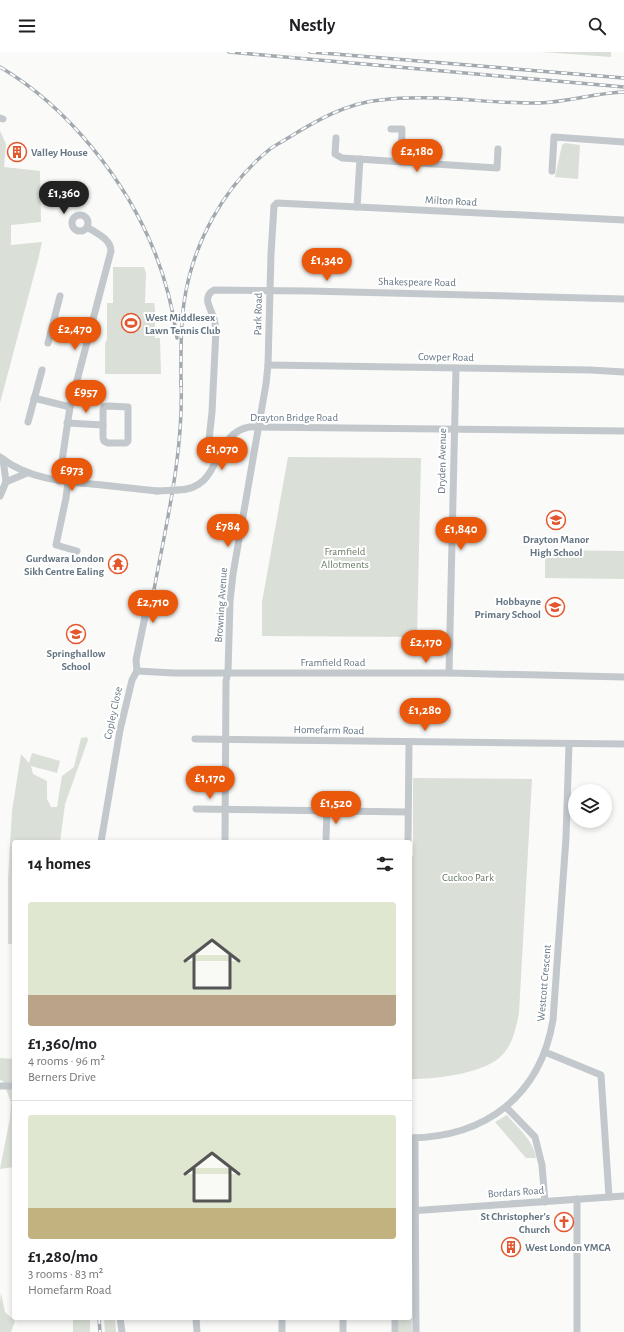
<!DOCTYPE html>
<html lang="en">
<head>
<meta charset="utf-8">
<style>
	:root { --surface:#fff; --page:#f2f2f2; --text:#202124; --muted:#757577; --line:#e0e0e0; --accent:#ea580c }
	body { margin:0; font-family:"Alegreya Sans",sans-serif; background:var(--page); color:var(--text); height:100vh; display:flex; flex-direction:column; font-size:15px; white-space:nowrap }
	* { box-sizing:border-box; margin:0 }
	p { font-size:13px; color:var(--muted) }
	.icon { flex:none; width:22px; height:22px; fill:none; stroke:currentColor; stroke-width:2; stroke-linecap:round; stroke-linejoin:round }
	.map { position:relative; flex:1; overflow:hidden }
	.panel { position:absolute; left:12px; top:788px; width:400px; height:480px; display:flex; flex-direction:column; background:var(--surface); border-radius:4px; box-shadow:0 2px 6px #0003 }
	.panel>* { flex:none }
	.fabs { position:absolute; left:568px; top:732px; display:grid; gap:8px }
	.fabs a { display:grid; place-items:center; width:44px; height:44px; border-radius:50%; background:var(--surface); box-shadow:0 2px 6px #0003; font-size:20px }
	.price { position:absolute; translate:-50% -34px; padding:0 9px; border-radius:14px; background:var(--accent); color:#fff; font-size:13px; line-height:26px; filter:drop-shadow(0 1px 2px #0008) }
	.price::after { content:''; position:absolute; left:50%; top:24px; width:12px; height:9px; margin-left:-6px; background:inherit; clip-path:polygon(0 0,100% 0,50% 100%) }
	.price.current { background:#222; color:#fff }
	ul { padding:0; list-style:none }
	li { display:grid; align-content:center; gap:8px; height:212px; padding:0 16px }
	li+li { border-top:1px solid var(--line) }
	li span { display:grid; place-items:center; height:124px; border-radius:4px; color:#555 }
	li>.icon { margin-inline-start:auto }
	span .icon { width:72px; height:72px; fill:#fffc; stroke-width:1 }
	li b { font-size:17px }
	h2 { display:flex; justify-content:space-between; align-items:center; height:48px; padding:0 16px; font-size:17px }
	header { display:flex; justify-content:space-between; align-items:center; height:52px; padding:0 16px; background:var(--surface); font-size:18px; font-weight:700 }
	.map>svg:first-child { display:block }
	.green { fill:#dadfd7 }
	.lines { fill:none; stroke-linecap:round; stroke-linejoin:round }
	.street { stroke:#c3c8cc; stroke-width:7 }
	.rail-casing { stroke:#a2aab0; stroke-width:3.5 }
	.rail { stroke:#fff; stroke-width:2; stroke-dasharray:6; stroke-linecap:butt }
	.street-bridge { stroke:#c3c8cc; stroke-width:7 }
	.labels { text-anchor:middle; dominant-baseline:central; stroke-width:4; stroke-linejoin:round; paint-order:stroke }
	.poi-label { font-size:11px; font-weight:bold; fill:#657683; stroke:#fff; text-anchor:start }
	.street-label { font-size:11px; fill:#657683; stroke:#fff }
	.park-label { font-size:11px; fill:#687a64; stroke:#fff }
</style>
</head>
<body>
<header><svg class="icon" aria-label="menu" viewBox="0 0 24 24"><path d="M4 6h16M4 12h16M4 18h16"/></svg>Nestly<svg class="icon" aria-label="search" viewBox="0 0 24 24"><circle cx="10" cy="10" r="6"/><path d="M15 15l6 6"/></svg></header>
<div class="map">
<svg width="624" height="1280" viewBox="0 0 624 1280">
	<rect width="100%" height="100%" fill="#fafaf8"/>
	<g class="green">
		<polygon points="542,0 611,0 611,5"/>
		<polygon points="0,79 6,92 4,115 40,119 41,170 11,173 11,193 42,190 38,208 0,351"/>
		<polygon points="565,91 580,93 578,127 555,125 562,93"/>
		<polygon points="113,215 144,215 146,221 145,251 154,251 155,256 155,286 160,286 161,322 105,322 105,292 107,287 107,251 113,251"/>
		<polygon points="288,405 421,406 417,585 262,584 262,550"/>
		<polygon points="545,498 624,499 624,527 545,526"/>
		<polygon points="87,685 88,688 65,752 60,790 14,790 14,892 8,892 8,827 12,759 21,702 29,711 32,701 60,709 57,721 31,714 33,722 47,729 47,747 51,755 57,755 62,724 74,715 81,686"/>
		<path d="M413 726 532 727 519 961C516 976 513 990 504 1001 487 1022 435 1027 410 1027V805L413 804Z"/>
		<polygon points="0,1006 14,1007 14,1115 0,1117 10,1066 11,1050 3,1029 0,1028"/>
		<polygon points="410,1028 411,1028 412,1078 410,1078"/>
		<path d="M507 1063C517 1075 534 1089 536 1106H526L495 1070Z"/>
		<rect x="410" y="1094" width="2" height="54"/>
		<polygon points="410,1169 411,1169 412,1280 398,1280 399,1266 410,1266"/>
		<polygon points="1,1241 5,1260 15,1269 11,1280 0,1280 0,1250"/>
		<rect x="73" y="1266" width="17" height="14"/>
		<polygon points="104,1266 115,1266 116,1280 105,1280"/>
	</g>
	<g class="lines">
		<g class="street">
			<polyline points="0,66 3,67"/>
			<polyline points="391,77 402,77 401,110"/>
			<polyline points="336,86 335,102 342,106 497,116 498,97"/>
			<polyline points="552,119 554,85 624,90"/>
			<polyline points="357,155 360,107"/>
			<circle cx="80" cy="171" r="8"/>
			<polyline points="54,268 91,278"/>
			<polyline points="48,291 60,244"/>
			<polyline points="268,313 590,318 624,320"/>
			<polyline points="34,346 70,355"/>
			<polygon points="108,354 128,355 128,389 126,391 108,391 104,389 103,386 103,358 104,355"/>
			<polyline points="28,370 42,318"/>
			<polyline points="67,371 103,373"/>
			<path d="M0 405C29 428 66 430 102 433 120 435 139 437 157 439"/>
			<path d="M207 406 212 360 216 277C215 273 215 268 213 264 210 255 202 245 214 238L310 239 624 247"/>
			<polyline points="3,407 6,430"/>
			<path d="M59 429 70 355 111 199C111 187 96 181 87 175"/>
			<polyline points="68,430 66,446 56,493 77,499"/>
			<path d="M178 438C223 438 211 382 249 375L624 379"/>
			<polyline points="0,444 6,430 27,421"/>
			<polyline points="137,619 174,621 449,621 624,625"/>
			<polyline points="449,621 456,316"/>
			<polyline points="195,687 624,692"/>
			<polyline points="196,757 408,760"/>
			<polyline points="326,786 327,759"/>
			<polyline points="101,790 120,678 132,628 137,619 136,608 148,550 138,547"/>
			<polyline points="225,790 226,629 228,620 230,549 233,522 266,332 268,313 271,202 274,154 277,151 624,168"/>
			<polyline points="408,790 409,690"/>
			<polyline points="545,1000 601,1023 609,1145"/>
			<polyline points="0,1034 14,1034"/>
			<polyline points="506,1055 535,1085 542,1113 545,1150"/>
			<path d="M410 1086C486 1085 540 1044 553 968L566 786 569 692"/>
			<polyline points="415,1086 416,1280"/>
			<polyline points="410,1159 624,1144"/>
			<polyline points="120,1266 122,1280"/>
			<polyline points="196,1266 197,1280"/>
			<polyline points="282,1280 282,1266"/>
			<polyline points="343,1280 343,1266"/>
			<polyline points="395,1280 395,1266"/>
			<polyline points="577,1280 577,1147"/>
		</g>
		<defs>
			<g id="rail">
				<polyline points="229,0 624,35"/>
				<polyline points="310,0 624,26"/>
				<path d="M0 15C68 55 126 128 155 201 166 229 173 257 177 286"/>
				<path d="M181 334C181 306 180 278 184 251 192 193 223 135 270 97 275 93 282 90 288 86 317 68 347 51 381 48 433 41 487 52 539 51 568 50 595 41 624 40"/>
				<path d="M153 543C166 472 184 401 181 328"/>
				<polyline points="99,1266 100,1280"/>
			</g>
		</defs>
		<use href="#rail" class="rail-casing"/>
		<use href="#rail" class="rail"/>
		<polyline class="street-bridge" points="157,439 178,438"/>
	</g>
	<defs>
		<symbol id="building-ring" viewBox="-11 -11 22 22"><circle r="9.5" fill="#fff" stroke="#e4572e" stroke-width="1.5"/><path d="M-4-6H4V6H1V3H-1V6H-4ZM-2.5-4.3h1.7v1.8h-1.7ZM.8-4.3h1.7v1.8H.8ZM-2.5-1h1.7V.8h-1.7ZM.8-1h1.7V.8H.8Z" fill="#e4572e"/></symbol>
		<symbol id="stadium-ring" viewBox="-11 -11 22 22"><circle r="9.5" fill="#fff" stroke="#e4572e" stroke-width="1.5"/><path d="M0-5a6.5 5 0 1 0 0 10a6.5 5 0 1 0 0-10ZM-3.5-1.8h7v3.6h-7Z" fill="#e4572e"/></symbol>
		<symbol id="school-ring" viewBox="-11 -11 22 22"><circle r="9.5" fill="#fff" stroke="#e4572e" stroke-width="1.5"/><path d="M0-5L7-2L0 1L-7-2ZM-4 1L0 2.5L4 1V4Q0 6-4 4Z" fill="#e4572e"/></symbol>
		<symbol id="temple-ring" viewBox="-11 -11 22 22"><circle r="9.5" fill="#fff" stroke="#e4572e" stroke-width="1.5"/><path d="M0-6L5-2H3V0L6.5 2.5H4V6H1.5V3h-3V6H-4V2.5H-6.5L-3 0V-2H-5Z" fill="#e4572e"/></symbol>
		<symbol id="church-ring" viewBox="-11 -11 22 22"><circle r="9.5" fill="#fff" stroke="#e4572e" stroke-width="1.5"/><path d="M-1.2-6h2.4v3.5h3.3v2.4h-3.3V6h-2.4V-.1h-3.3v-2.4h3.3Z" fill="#e4572e"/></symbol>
	</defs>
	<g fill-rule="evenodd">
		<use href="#building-ring" x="6" y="89" width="22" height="22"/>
		<use href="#stadium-ring" x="120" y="260" width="22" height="22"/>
		<use href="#school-ring" x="545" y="457" width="22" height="22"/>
		<use href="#temple-ring" x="107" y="501" width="22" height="22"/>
		<use href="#school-ring" x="544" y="544" width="22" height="22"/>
		<use href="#school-ring" x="65" y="571" width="22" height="22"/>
		<use href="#church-ring" x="553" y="1159" width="22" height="22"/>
		<use href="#building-ring" x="500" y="1184" width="22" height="22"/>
	</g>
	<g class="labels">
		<g class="poi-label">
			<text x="31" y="100">Valley House</text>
			<text x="145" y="265">West Middlesex<tspan x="145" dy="13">Lawn Tennis Club</tspan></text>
			<text x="556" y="487" text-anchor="middle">Drayton Manor<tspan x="556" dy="13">High School</tspan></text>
			<text x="104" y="506" text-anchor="end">Gurdwara London<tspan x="104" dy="13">Sikh Centre Ealing</tspan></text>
			<text x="541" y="549" text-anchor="end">Hobbayne<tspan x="541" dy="13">Primary School</tspan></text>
			<text x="76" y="601" text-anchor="middle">Springhallow<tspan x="76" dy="13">School</tspan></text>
			<text x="550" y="1164" text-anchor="end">St Christopher's<tspan x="550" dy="13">Church</tspan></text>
			<text x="525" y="1195">West London YMCA</text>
		</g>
		<g class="street-label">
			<text transform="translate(451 149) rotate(3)">Milton Road</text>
			<text transform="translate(417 230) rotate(1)">Shakespeare Road</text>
			<text transform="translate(258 262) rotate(-89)">Park Road</text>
			<text transform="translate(446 305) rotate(1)">Cowper Road</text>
			<text x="294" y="365">Drayton Bridge Road</text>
			<text transform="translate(442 409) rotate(-89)">Dryden Avenue</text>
			<text transform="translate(221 553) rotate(-86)">Browning Avenue</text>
			<text x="333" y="610">Framfield Road</text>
			<text transform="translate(113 661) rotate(-78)">Copley Close</text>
			<text transform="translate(329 678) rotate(1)">Homefarm Road</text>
			<text transform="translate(544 931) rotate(-85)">Westcott Crescent</text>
			<text transform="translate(516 1140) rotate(-4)">Bordars Road</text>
		</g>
		<g class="park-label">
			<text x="345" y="499">Framfield<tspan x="345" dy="13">Allotments</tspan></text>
			<text x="468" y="825">Cuckoo Park</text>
		</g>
	</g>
</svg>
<div class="fabs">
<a><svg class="icon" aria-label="layers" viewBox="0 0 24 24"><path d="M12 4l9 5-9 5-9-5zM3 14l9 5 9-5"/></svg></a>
</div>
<b class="price" style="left:417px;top:121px">£2,180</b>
<b class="price current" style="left:64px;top:163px">£1,360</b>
<b class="price" style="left:327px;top:230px">£1,340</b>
<b class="price" style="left:75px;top:299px">£2,470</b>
<b class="price" style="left:86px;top:362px">£957</b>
<b class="price" style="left:222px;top:419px">£1,070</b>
<b class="price" style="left:72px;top:440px">£973</b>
<b class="price" style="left:228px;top:496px">£784</b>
<b class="price" style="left:461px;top:499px">£1,840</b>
<b class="price" style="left:153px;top:572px">£2,710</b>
<b class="price" style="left:426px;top:612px">£2,170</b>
<b class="price" style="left:425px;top:680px">£1,280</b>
<b class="price" style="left:210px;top:748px">£1,170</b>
<b class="price" style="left:336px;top:773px">£1,520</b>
<section class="panel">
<h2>14 homes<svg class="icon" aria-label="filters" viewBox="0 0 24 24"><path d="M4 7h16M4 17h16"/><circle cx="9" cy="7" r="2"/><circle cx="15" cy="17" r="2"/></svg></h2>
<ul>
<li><span style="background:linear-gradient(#dfe7d0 75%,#b9a48a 0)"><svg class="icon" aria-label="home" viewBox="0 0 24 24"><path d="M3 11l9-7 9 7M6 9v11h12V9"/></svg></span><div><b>£1,360/mo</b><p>4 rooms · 96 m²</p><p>Berners Drive</p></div></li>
<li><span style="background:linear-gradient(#dfe7d0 75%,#c2b280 0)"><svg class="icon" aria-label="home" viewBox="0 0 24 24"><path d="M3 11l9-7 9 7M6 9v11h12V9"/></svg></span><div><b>£1,280/mo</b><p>3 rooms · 83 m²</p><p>Homefarm Road</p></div></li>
</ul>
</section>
</div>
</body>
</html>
